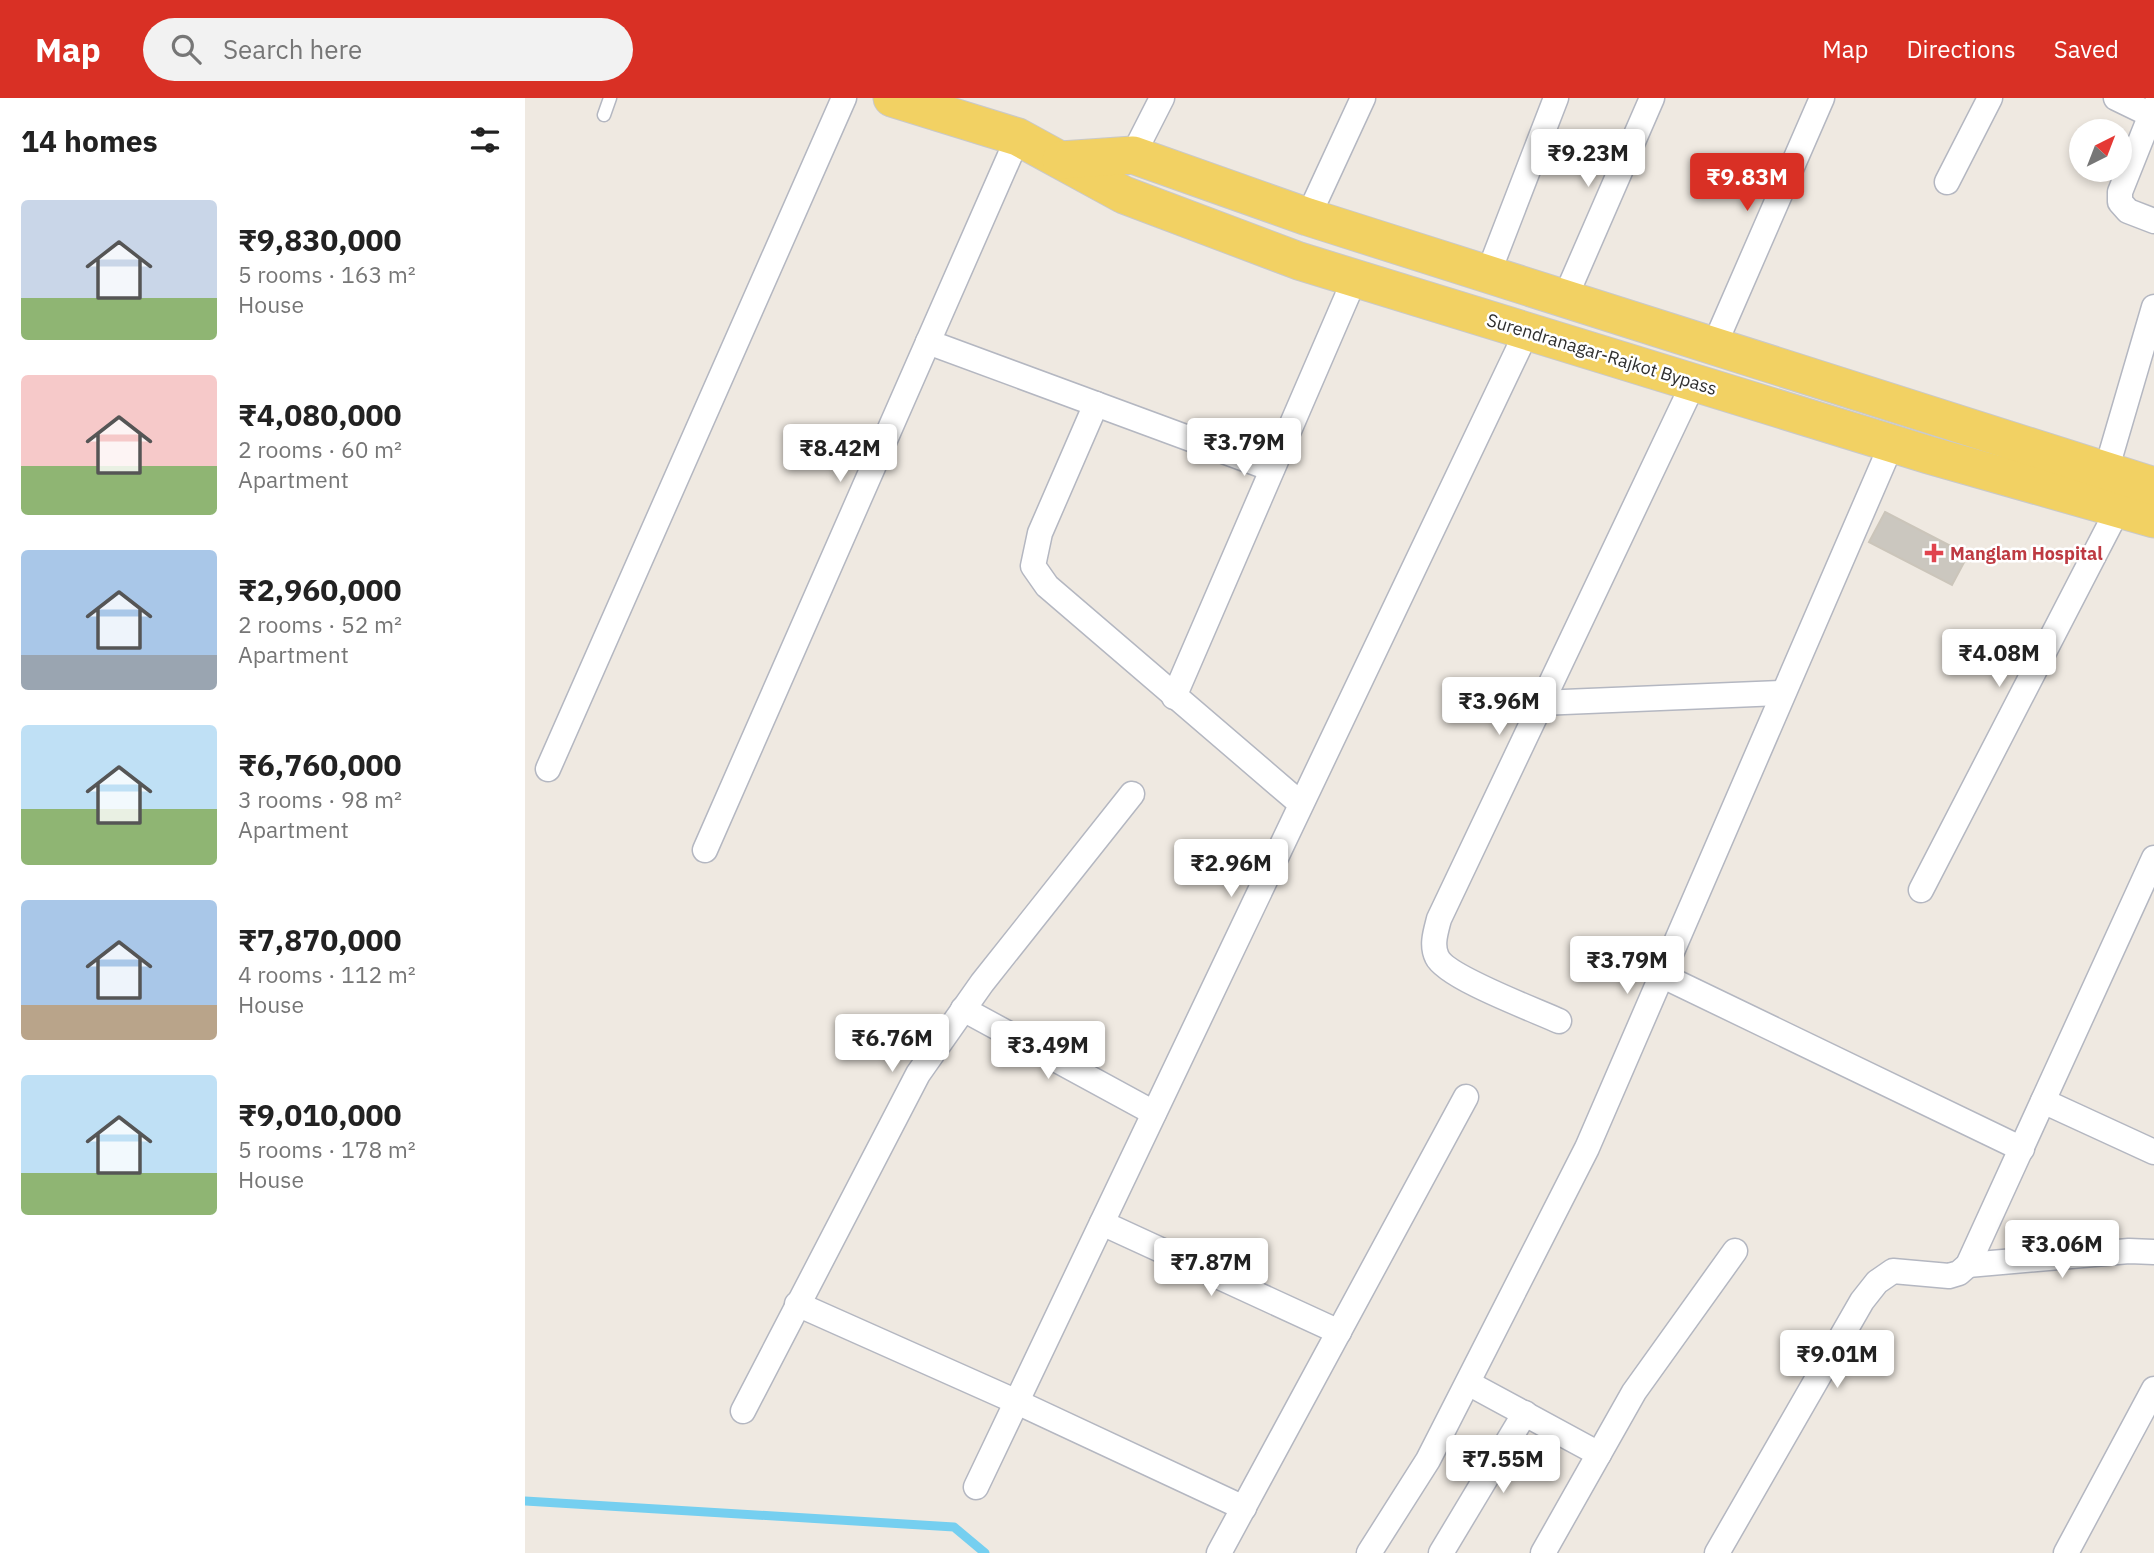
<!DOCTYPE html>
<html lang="en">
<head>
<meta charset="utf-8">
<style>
	:root { --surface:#fff; --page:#f2f2f2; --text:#222; --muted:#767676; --accent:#d93025 }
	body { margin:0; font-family:"IBM Plex Sans",sans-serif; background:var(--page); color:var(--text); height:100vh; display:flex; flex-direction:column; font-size:26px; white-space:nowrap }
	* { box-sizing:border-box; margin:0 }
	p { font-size:23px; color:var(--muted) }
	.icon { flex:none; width:38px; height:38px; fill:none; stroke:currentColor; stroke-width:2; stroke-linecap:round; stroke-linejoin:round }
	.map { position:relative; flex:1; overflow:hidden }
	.drawer { display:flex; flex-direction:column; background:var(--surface); width:525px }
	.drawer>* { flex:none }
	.needle { width:46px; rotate:42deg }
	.fabs { position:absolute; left:1544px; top:21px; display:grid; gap:14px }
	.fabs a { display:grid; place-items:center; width:63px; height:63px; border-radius:50%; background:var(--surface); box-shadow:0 4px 10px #0003; font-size:35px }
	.price { position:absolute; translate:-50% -60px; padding:0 16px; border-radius:7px; background:#fff; color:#222; font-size:23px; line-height:46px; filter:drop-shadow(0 2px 4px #0008) }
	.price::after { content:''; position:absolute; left:50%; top:42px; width:21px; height:16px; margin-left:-10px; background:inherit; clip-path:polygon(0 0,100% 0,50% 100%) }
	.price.on { background:var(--accent); color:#fff }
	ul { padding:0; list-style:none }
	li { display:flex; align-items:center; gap:21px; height:175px; padding:0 21px }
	li span { display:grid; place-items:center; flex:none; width:196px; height:140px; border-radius:7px; color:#555 }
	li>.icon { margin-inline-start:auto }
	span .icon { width:84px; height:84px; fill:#fffc; stroke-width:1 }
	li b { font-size:30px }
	h2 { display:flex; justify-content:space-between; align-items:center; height:84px; padding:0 21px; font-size:30px }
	header { display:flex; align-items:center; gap:42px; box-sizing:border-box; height:98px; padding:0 35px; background:var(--accent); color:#fff }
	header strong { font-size:33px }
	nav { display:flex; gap:38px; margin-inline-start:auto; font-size:24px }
	.search { width:490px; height:63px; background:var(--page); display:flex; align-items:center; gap:18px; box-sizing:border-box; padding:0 24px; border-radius:38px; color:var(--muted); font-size:26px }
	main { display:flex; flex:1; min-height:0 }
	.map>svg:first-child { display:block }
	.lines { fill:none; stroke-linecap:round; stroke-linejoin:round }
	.stream { stroke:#75cff0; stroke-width:9 }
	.building { fill:#cbc7bf; stroke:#cbc5ba; stroke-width:2 }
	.lane-casing { stroke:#b4b7c1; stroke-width:15 }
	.street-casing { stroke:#b4b7c1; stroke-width:27 }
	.primary-casing { stroke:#c9c9c9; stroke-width:39 }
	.lane { stroke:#fff; stroke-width:12 }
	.street { stroke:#fff; stroke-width:24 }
	.primary { stroke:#f2d163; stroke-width:37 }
	.health-dot { fill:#e0444e; stroke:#fff; stroke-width:2.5 }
	.labels { text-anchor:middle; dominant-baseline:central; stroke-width:5; stroke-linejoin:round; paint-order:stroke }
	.street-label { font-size:18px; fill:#2e2e2e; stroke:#fff }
	.health-label { font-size:18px; font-weight:bold; fill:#be3a42; stroke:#fff; text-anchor:start }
</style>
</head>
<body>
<header>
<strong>Map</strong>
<div class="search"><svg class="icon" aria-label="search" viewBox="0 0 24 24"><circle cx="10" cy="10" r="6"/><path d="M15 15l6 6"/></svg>Search here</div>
<nav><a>Map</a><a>Directions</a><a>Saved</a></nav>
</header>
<main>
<section class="drawer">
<h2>14 homes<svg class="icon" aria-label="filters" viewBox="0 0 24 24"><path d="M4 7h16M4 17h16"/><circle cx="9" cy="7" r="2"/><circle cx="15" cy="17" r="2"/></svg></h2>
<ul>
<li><span style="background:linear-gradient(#c9d6e8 70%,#8fb573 0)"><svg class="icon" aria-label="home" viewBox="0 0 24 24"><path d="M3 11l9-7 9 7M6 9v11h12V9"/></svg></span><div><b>₹9,830,000</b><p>5 rooms · 163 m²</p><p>House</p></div></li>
<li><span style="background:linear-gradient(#f6c9c9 65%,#8fb573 0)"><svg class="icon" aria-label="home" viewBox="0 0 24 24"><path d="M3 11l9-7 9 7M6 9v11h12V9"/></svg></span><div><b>₹4,080,000</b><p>2 rooms · 60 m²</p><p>Apartment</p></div></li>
<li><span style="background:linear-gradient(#a9c7e8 75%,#9aa5b1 0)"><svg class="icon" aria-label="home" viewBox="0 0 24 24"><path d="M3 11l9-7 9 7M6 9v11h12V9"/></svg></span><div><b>₹2,960,000</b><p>2 rooms · 52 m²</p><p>Apartment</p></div></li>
<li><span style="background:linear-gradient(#bfe0f5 60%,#8fb573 0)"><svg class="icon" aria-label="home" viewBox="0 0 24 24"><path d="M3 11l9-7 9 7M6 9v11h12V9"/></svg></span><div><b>₹6,760,000</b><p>3 rooms · 98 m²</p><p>Apartment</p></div></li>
<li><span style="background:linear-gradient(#a9c7e8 75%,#b9a48a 0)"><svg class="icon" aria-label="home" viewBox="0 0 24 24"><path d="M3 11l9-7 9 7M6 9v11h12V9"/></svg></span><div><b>₹7,870,000</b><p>4 rooms · 112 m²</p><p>House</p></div></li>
<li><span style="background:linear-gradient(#bfe0f5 70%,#8fb573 0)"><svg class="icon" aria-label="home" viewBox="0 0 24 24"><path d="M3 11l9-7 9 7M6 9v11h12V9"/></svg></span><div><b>₹9,010,000</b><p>5 rooms · 178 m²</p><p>House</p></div></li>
</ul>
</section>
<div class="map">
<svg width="1629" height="1455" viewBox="0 0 1629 1455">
	<rect width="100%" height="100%" fill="#efe9e1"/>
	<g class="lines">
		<polyline class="stream" points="0,1403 429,1429 460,1455"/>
	</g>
	<polygon class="building" points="1360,414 1443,457 1427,487 1344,444"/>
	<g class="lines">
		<defs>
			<polyline id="lane" points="79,17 85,0"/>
			<g id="street">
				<polyline points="1591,0 1626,17"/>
				<polyline points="1629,9 1595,94 1595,104 1603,113 1629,123"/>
				<polyline points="608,57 637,0"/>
				<polyline points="1422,84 1465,0"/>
				<polyline points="783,119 838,0"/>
				<polyline points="963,176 1031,0"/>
				<polyline points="1040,200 1127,0"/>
				<polyline points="403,244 747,371"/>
				<polyline points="1189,248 1297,0"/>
				<polyline points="571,306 515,435 508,468 522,488 776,706"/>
				<polyline points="1581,373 1629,209"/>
				<polyline points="649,599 830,180"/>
				<polyline points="1015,605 1257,595"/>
				<polyline points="23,671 319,0"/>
				<polyline points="180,752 493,39"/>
				<polyline points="1396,792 1593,411"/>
				<polyline points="1136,877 1497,1051"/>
				<polyline points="438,911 629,1015"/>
				<path d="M1034 923C1010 912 921 879 912 859 906 847 911 833 914 821L1169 284"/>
				<polyline points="1518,1003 1629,1054"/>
				<polyline points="577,1125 814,1234"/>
				<polyline points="1443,1167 1604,1153 1629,1154"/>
				<polyline points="272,1206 492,1304 719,1410"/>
				<polyline points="943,1285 1074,1356"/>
				<polyline points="218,1313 393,976 457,885 607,696"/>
				<polyline points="451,1389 1002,233"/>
				<polyline points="694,1455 941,999"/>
				<polyline points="844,1455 903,1362 1062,1050 1367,345"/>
				<polyline points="916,1455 1000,1315"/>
				<polyline points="1018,1455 1109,1294 1210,1153"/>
				<polyline points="1192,1455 1337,1203 1352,1184 1368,1173 1424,1178 1434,1175 1443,1167 1629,760"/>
				<polyline points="1541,1455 1629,1291"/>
			</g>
			<g id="primary">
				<polyline points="367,0 493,39 599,97 774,163 1404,357 1629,421"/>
				<polyline points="536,62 608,57 783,119 1629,388"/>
			</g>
		</defs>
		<use href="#lane" class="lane-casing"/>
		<use href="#street" class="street-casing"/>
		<use href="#primary" class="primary-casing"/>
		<use href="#lane" class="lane"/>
		<use href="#street" class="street"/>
		<use href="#primary" class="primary"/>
	</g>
	<path class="health-dot" d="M1405.5 444.5h7v7h7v7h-7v7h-7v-7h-7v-7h7z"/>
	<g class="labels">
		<g class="street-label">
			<text transform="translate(1077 256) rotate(17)">Surendranagar-Rajkot Bypass</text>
		</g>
		<g class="health-label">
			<text x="1425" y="455">Manglam Hospital</text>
		</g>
	</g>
</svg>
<div class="fabs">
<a><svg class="needle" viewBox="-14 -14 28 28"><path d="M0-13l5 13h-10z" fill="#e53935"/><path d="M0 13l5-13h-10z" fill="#767676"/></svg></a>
</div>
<b class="price" style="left:1063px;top:91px">₹9.23M</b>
<b class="price on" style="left:1222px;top:115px">₹9.83M</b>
<b class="price" style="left:719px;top:380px">₹3.79M</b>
<b class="price" style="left:315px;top:386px">₹8.42M</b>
<b class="price" style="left:1474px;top:591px">₹4.08M</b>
<b class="price" style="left:974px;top:639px">₹3.96M</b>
<b class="price" style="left:706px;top:801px">₹2.96M</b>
<b class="price" style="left:1102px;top:898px">₹3.79M</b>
<b class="price" style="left:367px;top:976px">₹6.76M</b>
<b class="price" style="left:523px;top:983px">₹3.49M</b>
<b class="price" style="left:1537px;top:1182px">₹3.06M</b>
<b class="price" style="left:686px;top:1200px">₹7.87M</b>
<b class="price" style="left:1312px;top:1292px">₹9.01M</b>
<b class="price" style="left:978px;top:1397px">₹7.55M</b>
</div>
</main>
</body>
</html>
